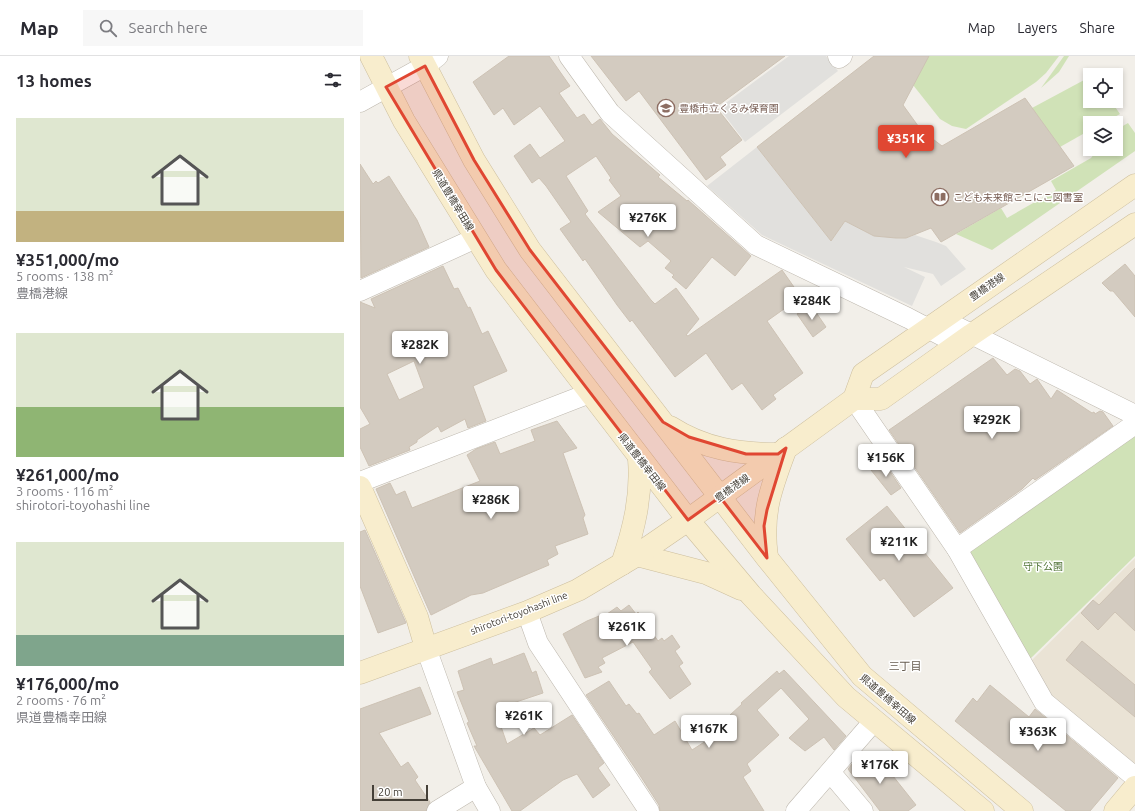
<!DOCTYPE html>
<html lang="en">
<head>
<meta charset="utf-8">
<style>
	:root { --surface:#fff; --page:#f7f7f7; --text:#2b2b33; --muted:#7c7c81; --line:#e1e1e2; --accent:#e04732 }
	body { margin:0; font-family:Ubuntu,"Noto Sans JP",sans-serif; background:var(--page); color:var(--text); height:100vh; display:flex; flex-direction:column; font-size:15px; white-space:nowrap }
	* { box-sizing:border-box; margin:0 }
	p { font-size:13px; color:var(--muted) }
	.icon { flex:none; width:22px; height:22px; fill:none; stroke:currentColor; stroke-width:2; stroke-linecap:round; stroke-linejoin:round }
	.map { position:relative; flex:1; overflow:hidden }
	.details { display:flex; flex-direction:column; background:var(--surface); width:360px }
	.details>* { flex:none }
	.controls { position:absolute; left:723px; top:12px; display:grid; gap:8px }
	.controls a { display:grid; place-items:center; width:40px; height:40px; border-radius:0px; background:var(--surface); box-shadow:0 2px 6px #0003; font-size:20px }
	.scale { position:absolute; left:12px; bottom:10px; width:56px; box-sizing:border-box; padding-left:4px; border:2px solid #454038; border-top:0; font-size:11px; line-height:14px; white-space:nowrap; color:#454038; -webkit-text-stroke:3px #fff; paint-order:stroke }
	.price { position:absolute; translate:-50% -34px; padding:0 9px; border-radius:4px; background:#fff; color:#222; font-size:13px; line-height:26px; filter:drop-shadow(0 1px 2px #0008) }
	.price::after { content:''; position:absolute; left:50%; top:24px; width:12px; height:9px; margin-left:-6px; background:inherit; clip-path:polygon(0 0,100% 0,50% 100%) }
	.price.active { background:var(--accent); color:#fff }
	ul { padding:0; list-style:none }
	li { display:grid; align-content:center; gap:8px; height:212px; padding:0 16px }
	li span { display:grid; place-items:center; height:124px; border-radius:0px; color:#555 }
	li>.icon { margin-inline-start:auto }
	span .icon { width:72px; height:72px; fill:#fffc; stroke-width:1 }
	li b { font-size:17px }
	h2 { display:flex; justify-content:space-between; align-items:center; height:48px; padding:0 16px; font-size:17px }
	header { display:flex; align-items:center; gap:24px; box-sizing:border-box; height:56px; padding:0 20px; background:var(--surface); border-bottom:1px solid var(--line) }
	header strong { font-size:19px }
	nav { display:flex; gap:22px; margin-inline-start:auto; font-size:14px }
	.search { width:280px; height:36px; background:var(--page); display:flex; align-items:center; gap:10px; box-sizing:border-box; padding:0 14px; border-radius:0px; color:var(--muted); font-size:15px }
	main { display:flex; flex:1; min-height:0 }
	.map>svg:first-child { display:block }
	.education { fill:#eae3d5 }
	.green { fill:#d0e2b7 }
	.parking { fill:#e1e0dd }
	.building { fill:#d3cbc0; stroke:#cdc2b4; fill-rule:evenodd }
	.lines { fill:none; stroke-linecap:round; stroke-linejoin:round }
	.street-casing { stroke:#bdb7ad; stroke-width:21 }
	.secondary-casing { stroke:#cdbf9e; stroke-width:23 }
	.street { stroke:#fff; stroke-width:20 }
	.secondary { stroke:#f8edcd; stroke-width:22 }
	.marked { fill:#e04732; fill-opacity:0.2; stroke:#e04732; stroke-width:3; stroke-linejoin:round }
	.labels { text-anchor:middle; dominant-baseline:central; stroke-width:3; stroke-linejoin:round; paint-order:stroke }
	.education-label { font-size:10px; fill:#785e54; stroke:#fff; text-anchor:start }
	.street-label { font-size:10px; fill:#454038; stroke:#fff }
	.park-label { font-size:10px; fill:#4c7032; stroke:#fff }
	.neighbourhood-label { font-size:11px; fill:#675d51; stroke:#fff }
</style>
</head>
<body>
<header>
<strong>Map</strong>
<div class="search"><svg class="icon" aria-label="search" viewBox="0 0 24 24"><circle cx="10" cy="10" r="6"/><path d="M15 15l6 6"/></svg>Search here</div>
<nav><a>Map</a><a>Layers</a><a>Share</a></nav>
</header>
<main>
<section class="details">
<h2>13 homes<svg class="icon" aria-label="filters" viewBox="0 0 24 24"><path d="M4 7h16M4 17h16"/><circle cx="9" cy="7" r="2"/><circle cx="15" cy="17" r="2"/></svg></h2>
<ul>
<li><span style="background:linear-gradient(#dfe7d0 75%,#c2b280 0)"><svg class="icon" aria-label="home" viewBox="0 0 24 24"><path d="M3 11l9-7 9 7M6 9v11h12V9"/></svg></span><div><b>¥351,000/mo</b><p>5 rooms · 138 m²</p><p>豊橋港線</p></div></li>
<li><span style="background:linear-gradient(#dfe7d0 60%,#8fb573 0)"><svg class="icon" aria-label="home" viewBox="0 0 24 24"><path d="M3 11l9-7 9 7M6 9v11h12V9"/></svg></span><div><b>¥261,000/mo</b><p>3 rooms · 116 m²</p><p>shirotori-toyohashi line</p></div></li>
<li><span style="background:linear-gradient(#dfe7d0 75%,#7fa58c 0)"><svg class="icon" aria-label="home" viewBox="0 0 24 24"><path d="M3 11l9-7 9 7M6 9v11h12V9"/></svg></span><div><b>¥176,000/mo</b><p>2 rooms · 76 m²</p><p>県道豊橋幸田線</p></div></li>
</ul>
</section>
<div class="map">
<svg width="775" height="755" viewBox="0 0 775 755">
	<rect width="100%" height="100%" fill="#f2efe9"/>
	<polygon class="education" points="775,502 775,711 686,639 669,607"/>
	<g class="green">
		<polygon points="530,0 699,0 686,17 676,26 606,73 592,70 580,63"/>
		<polygon points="704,0 709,0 699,16 681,32"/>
		<polygon points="726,23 730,24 730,45 751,45 760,58 744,67 730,67 730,74 700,91 672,52"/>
		<polygon points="768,67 775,77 775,95 632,194 596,178 641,152 647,162 696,134 691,125 731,102 738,93 756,93 756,74"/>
		<polygon points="775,374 775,500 668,605 607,499 610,491"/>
	</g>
	<g class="parking">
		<polygon points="429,0 466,0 478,15 385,86 359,52"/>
		<polygon points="397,91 471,185 486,164 504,175 515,180 546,182 555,179 576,186 586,190 606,213 581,230 573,218 544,211 565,221 552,250 402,179 347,130"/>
	</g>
	<g class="building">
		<polygon points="149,0 189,0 210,30 199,37 217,62 224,58 232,69 240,63 252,78 300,119 298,121 327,145 328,144 391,200 375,220 352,201 326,233 312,221 314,219 305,212 311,205 288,185 280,191 238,156 261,140 249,124 251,122 236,100 206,120 228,155 225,158 291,244 295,248 316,232 339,263 326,279 328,280 422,214 441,241 407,265 443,317 413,339 416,343 402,354 382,327 372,334 346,297 315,321 272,264 270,266 257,249 225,203 223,205 200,173 211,166 186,130 179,122 172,127 154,100 170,88 180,102 205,85 180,50 154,69 143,52 134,59 113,26"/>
		<polygon points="231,0 425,0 356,51 382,84 360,101 366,109 346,124 279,35 266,45"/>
		<polygon points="514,0 569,0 543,49 561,74 582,90 665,42 714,110 581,186 571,172 546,182 536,182 514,180 485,165 471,185 397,91"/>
		<polygon points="0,108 13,128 16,125 18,127 29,120 57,164 69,191 1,222"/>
		<polygon points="765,208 775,220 775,261 753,235 750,235 742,227"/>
		<path d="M83 210 94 233 98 232 108 252 110 251 122 278 128 275 147 315 113 330 126 365 108 372 105 363 81 376 78 370 57 384V386L49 391 50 394 9 410 0 391V373L10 368 0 351V246L15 252 11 243ZM54 305 64 332 39 344 27 318Z"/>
		<polygon points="451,249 466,271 453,281 437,258"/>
		<polygon points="633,302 647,319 655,313 660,315 670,328 677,323 691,343 697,334 732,357 734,356 735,358 740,355 743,356 753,370 675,424 673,422 662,433 600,477 529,374"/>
		<polygon points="197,365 217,392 203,397 225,459 223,462 228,478 195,490 198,498 187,504 189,509 123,537 111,539 71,559 16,433 30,427 36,439 45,435 52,452 120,425 107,399 116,393 135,386 140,398 175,385 171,374"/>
		<polygon points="523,405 541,432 531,439 511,414"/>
		<polygon points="527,450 593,532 554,561 524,522 520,525 486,483"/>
		<polygon points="5,474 46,567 18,577 0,530 0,476"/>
		<polygon points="775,512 775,575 755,556 738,574 721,557 733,544 739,549"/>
		<polygon points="269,549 276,558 278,556 298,585 302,582 304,585 312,579 320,591 315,595 323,607 319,610 331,628 310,643 289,616 292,613 273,586 242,602 245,607 238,611 242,616 225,622 203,578 227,565 239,560 240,563 257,551 261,555"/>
		<polygon points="722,585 775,629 775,661 706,604"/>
		<polygon points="164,597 172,617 176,615 183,637 135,653 147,688 174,672 180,679 212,659 244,707 238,712 250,729 233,742 217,718 203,724 160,755 152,755 114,690 117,690 107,667 109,666 97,636 104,634 98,615 131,602 133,609"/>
		<polygon points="424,614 486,680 474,694 464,681 445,695 429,682 449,663 421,632 397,654 419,679 387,708 391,715 383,721 404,755 300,755 299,749 281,721 226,639 249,625 266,650 269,648 277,658 279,657 294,679 315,665 332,694 374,667 370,659 382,648 381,647 417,615 419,618"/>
		<polygon points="630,629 669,661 675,653 758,722 730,755 706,755 595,665 613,642 617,646"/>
		<polygon points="60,631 71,658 19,677 41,711 48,706 58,721 55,724 70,746 66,755 0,755 0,653"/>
		<polygon points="510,696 527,717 529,715 556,749 548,755 520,755 488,713 501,697 504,700"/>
	</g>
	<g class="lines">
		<defs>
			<g id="street">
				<polyline points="209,0 250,57 396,189 548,262 598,288"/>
				<polyline points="478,0 479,2 482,0"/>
				<polyline points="0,46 65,10 78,0"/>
				<polyline points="0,235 116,182"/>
				<polyline points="581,263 775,359"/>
				<polyline points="494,343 597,493 684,646 775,721"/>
				<polyline points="0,426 230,337"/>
				<polyline points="597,493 775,368"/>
				<polyline points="167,556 178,587 289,755"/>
				<polyline points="66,592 116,731 130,755"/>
				<polyline points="471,717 503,755"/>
				<polyline points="77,755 116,731"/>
				<polyline points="436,755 514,665"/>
			</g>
			<g id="secondary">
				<polyline points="11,0 44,65 136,214 328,464 391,539 486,641 623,755"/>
				<polyline points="60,0 114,104 170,194 407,502 502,620 662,755"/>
				<polyline points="494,343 521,343 611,279 775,168"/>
				<path d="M310 371C344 393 379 398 418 398"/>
				<polyline points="0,431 57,561 66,592"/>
				<polyline points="277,499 346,517 381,533"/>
				<path d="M407 501C401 457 411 432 426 392"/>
				<path d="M262 508C274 473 282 440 279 403"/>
				<polyline points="0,617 167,556 218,534 277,499 328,464 494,343 503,318 775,129"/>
				<polyline points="755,755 775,731"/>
			</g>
		</defs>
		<use href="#street" class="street-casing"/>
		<use href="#secondary" class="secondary-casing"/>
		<use href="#street" class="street"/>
		<use href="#secondary" class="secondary"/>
	</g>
	<path class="marked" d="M65 10 114 104 170 194 303 366 329 381 386 398H418L426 392 407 454 404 470 407 502 360 441 328 464 136 214 26 31Z"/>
	<defs>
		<symbol id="school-ring" viewBox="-11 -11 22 22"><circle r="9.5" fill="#fff" stroke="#8d6e63" stroke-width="1.5"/><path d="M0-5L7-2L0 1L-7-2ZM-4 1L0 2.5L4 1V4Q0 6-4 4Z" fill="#8d6e63"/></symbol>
		<symbol id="library-ring" viewBox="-11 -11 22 22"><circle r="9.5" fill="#fff" stroke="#8d6e63" stroke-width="1.5"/><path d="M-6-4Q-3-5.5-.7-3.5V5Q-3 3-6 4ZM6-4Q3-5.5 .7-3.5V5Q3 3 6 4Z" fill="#8d6e63"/></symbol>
	</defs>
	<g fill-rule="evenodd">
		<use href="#school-ring" x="296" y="42" width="20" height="20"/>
		<use href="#library-ring" x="570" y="131" width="20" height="20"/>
	</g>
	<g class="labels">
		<g class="education-label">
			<text x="319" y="52">豊橋市立くるみ保育園</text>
			<text x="593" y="141">こども未来館ここにこ図書室</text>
		</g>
		<g class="street-label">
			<text transform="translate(93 144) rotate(59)">県道豊橋幸田線</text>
			<text transform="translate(627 231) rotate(-35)">豊橋港線</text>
			<text transform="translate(282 406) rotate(52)">県道豊橋幸田線</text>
			<text transform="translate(372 432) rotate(-36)">豊橋港線</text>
			<text transform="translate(159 557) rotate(-21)">shirotori-toyohashi line</text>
			<text transform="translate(528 643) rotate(41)">県道豊橋幸田線</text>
		</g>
		<g class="park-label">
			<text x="683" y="510">守下公園</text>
		</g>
		<g class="neighbourhood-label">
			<text x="545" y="610">三丁目</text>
		</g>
	</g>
</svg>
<div class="controls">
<a><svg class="icon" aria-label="locate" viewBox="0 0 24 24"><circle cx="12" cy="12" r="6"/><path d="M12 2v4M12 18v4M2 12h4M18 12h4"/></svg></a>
<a><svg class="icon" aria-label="layers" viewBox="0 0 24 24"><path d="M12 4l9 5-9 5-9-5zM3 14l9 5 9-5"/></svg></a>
</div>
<div class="scale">20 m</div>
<b class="price active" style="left:546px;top:103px">¥351K</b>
<b class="price" style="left:288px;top:182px">¥276K</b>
<b class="price" style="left:452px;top:265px">¥284K</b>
<b class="price" style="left:60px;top:309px">¥282K</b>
<b class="price" style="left:632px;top:384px">¥292K</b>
<b class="price" style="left:526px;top:422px">¥156K</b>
<b class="price" style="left:131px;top:464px">¥286K</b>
<b class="price" style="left:539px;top:506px">¥211K</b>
<b class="price" style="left:267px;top:591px">¥261K</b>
<b class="price" style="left:164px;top:680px">¥261K</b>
<b class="price" style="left:349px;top:693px">¥167K</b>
<b class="price" style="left:678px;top:696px">¥363K</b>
<b class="price" style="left:520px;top:729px">¥176K</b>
</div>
</main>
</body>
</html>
